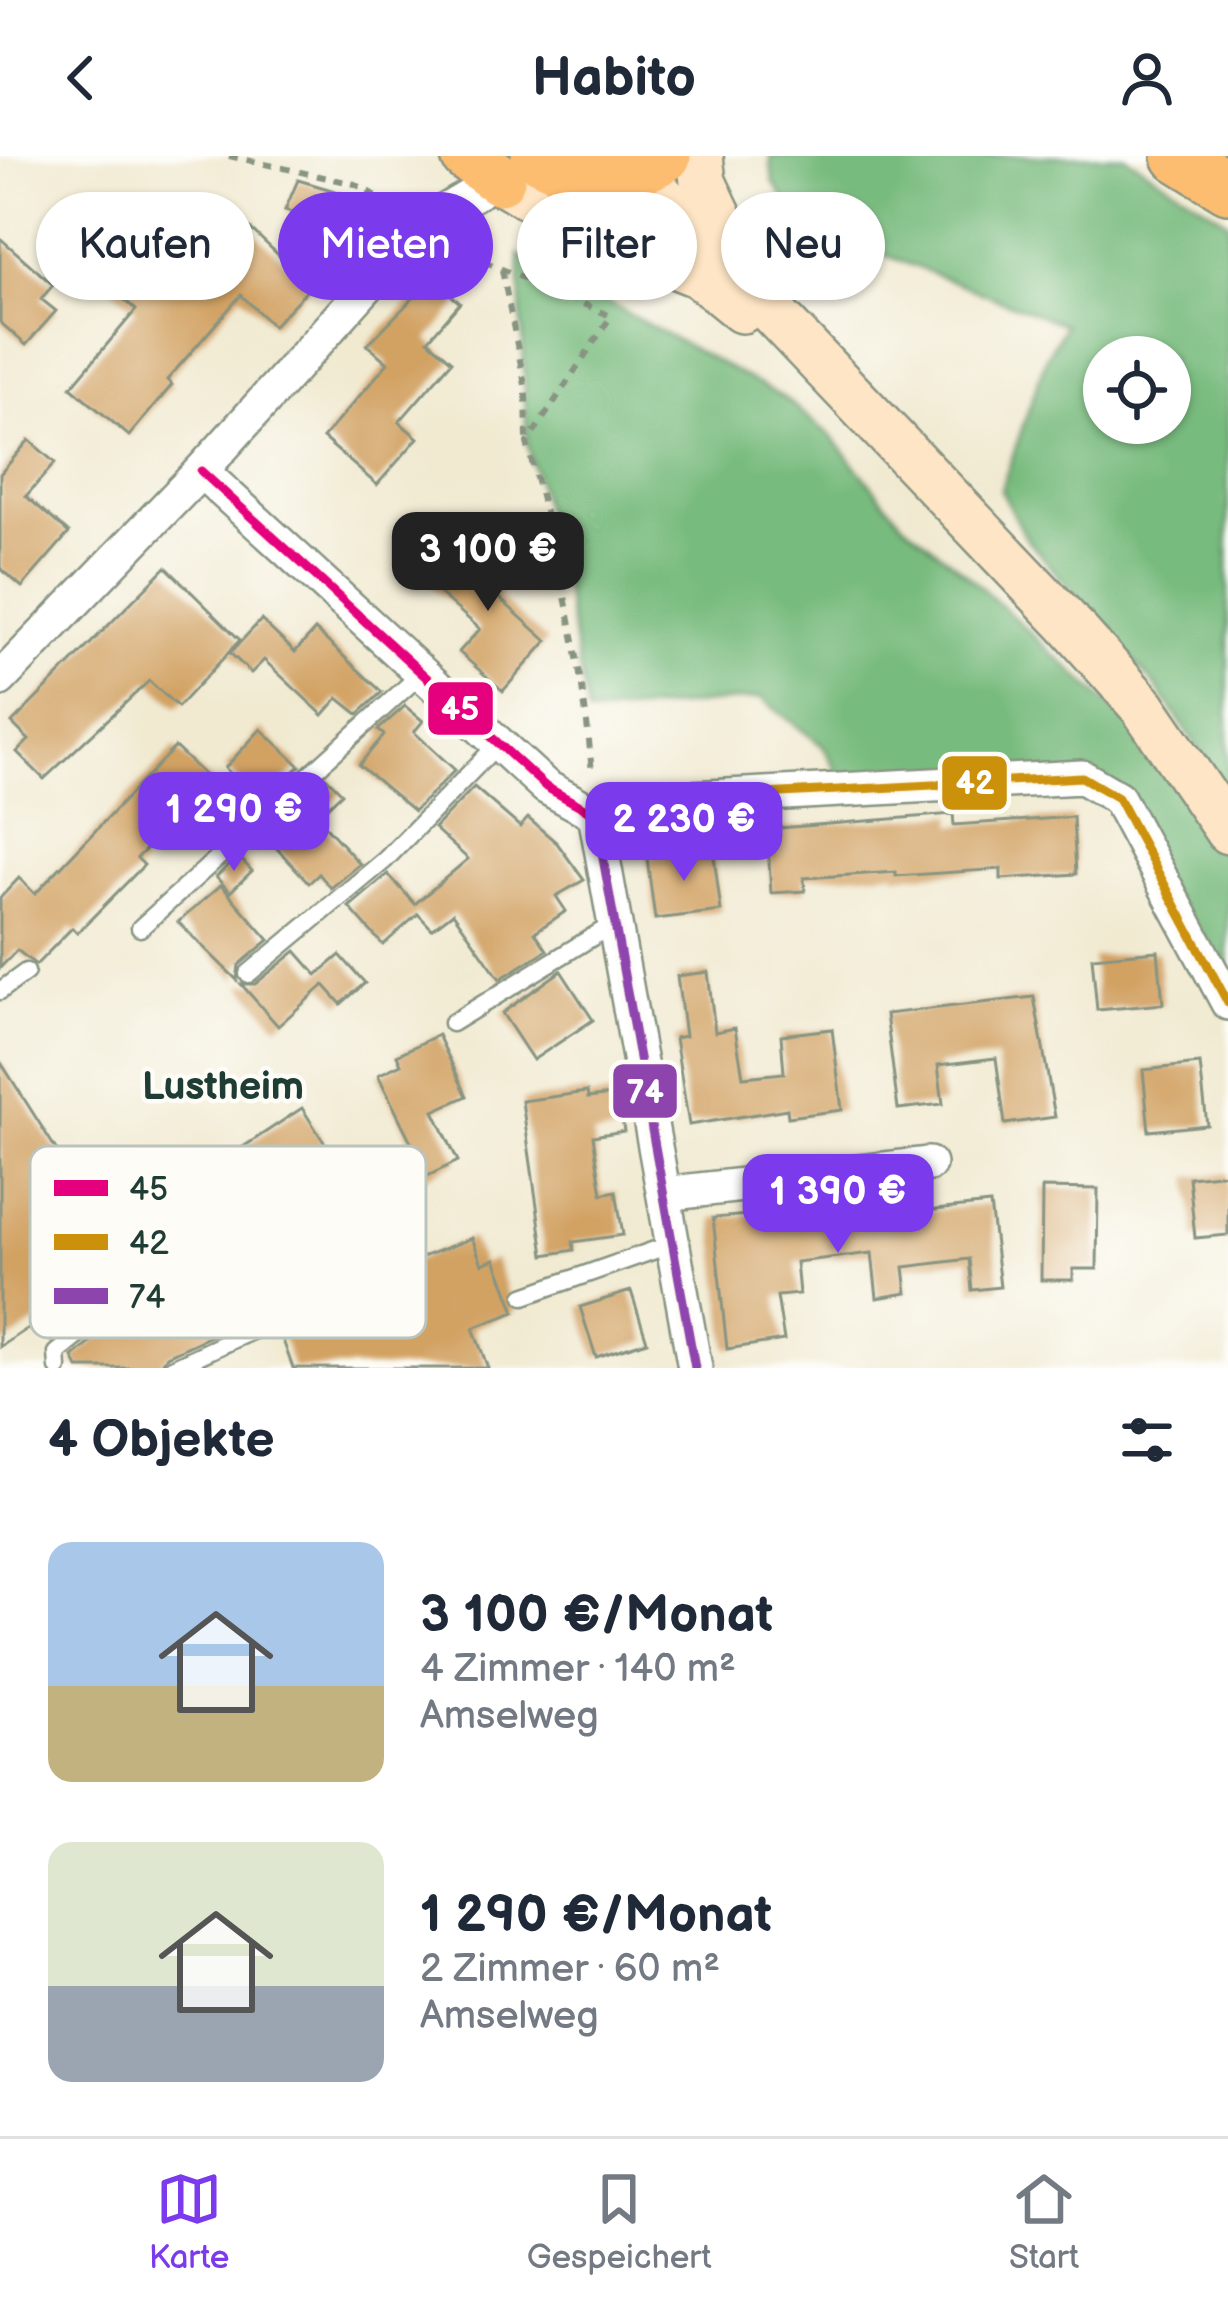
<!DOCTYPE html>
<html lang="de">
<head>
<meta charset="utf-8">
<style>
	:root { --surface:#fff; --page:#f2f2f3; --text:#1f2937; --muted:#747a83; --line:#e0e1e3; --accent:#7c3aed }
	body { margin:0; font-family:"Balsamiq Sans",sans-serif; background:var(--page); color:var(--text); height:100vh; display:flex; flex-direction:column; font-size:45px; white-space:nowrap }
	* { box-sizing:border-box; margin:0 }
	p { font-size:39px; color:var(--muted) }
	.icon { flex:none; width:66px; height:66px; fill:none; stroke:currentColor; stroke-width:2; stroke-linecap:round; stroke-linejoin:round }
	.map { position:relative; height:1212px; overflow:hidden }
	.drawer { display:flex; flex-direction:column; background:var(--surface); flex:1 }
	.drawer>* { flex:none }
	.guide { position:absolute; left:36px; top:36px; width:1158px; height:108px; display:flex; gap:24px }
	.buttons { position:absolute; left:1083px; top:180px; display:grid; gap:24px }
	.buttons a { display:grid; place-items:center; width:108px; height:108px; border-radius:50%; background:var(--surface); box-shadow:0 3px 9px #0004; font-size:60px }
	.price { position:absolute; translate:-50% -102px; padding:0 27px; border-radius:24px; background:var(--accent); color:#fff; font-size:39px; line-height:78px; filter:drop-shadow(0 3px 6px #0008) }
	.price::after { content:''; position:absolute; left:50%; top:72px; width:36px; height:27px; margin-left:-18px; background:inherit; clip-path:polygon(0 0,100% 0,50% 100%) }
	.price.current { background:#222; color:#fff }
	ul { padding:0; list-style:none }
	li { display:flex; align-items:center; gap:36px; height:300px; padding:0 48px }
	li span { display:grid; place-items:center; flex:none; width:336px; height:240px; border-radius:24px; color:#555 }
	li>.icon { margin-inline-start:auto }
	span .icon { width:144px; height:144px; fill:#fffc; stroke-width:1 }
	li b { font-size:51px }
	h2 { display:flex; justify-content:space-between; align-items:center; height:144px; padding:0 48px; font-size:51px }
	.tag { padding:0 42px; border-radius:54px; background:var(--surface); box-shadow:0 3px 9px #0004; font-size:42px; line-height:108px }
	.tag.current { background:var(--accent); color:#fff }
	header { display:flex; justify-content:space-between; align-items:center; height:156px; padding:0 48px; background:var(--surface); font-size:54px; font-weight:800 }
	.menu { display:flex; justify-content:space-around; align-items:center; height:168px; border-top:3px solid var(--line); background:var(--surface); font-size:33px; color:var(--muted) }
	.menu a { display:grid; justify-items:center; gap:6px }
	.menu .current { color:var(--accent) }
	.map>svg:first-child { display:block }
	.green { fill:#95db95; stroke:#5a8c64; stroke-width:3 }
	.forest { fill:#78bb7e; stroke:#4c7c59; stroke-width:3; fill-rule:evenodd }
	.building { fill:#d2a263 }
	.lines { fill:none; stroke-linecap:round; stroke-linejoin:round }
	.service-casing { stroke:#889482; stroke-width:21 }
	.minor-casing { stroke:#889482; stroke-width:38 }
	.secondary-casing { stroke:#889482; stroke-width:50 }
	.primary-casing { stroke:#889482; stroke-width:56 }
	.path { stroke:#889482; stroke-width:6; stroke-dasharray:9 9; stroke-linecap:butt }
	.service { stroke:#fff; stroke-width:16 }
	.minor { stroke:#fff; stroke-width:33 }
	.secondary { stroke:#fee5c5; stroke-width:45 }
	.primary { stroke:#fcbd6f; stroke-width:51 }
	.bus-1-casing { stroke:#fdfcf7; stroke-width:18 }
	.bus-2-casing { stroke:#fdfcf7; stroke-width:18 }
	.bus-3-casing { stroke:#fdfcf7; stroke-width:18 }
	.bus-1 { stroke:#e5007d; stroke-width:9 }
	.bus-2 { stroke:#cc910a; stroke-width:9 }
	.bus-3 { stroke:#8e44ad; stroke-width:9 }
	.labels { text-anchor:middle; dominant-baseline:central; stroke-width:9; stroke-linejoin:round; paint-order:stroke }
	.quarter-label { font-size:39px; font-weight:bold; fill:#1f3d34; stroke:#fdfcf7 }
	.key { fill:#fdfcf7; stroke:#bac3bc; stroke-width:3 }
	.key-label { font-size:33px; fill:#1f3d34 }
	.line-badge { stroke:#fdfcf7; stroke-width:4.5 }
	.badge-label { font-size:33px; text-anchor:middle; font-weight:bold; fill:#fff }
</style>
</head>
<body>
<header><svg class="icon" aria-label="back" viewBox="0 0 24 24"><path d="M15 5l-7 7 7 7"/></svg>Habito<svg class="icon" aria-label="person" viewBox="0 0 24 24"><circle cx="12" cy="8" r="4"/><path d="M4 21q1-7 8-7t8 7"/></svg></header>
<div class="map">
<svg width="1228" height="1212" viewBox="0 0 1228 1212">
	<rect width="100%" height="100%" fill="#fdfcf7"/>
	<filter id="ink" filterUnits="userSpaceOnUse"><feTurbulence type="fractalNoise" baseFrequency=".00833" numOctaves="2"/><feDisplacementMap in="SourceGraphic" scale="24" xChannelSelector="R" yChannelSelector="G"/><feConvolveMatrix kernelMatrix="1 2 1 2 8 2 1 2 1" color-interpolation-filters="sRGB"/></filter>
	<filter id="wash" filterUnits="userSpaceOnUse"><feTurbulence type="fractalNoise" baseFrequency=".004" numOctaves="4" result="noise"/><feDisplacementMap in="SourceGraphic" scale="48" xChannelSelector="R" yChannelSelector="G"/><feGaussianBlur stdDeviation="2.7" result="paint"/><feColorMatrix in="noise" values="0 0 0 0 0 0 0 0 0 0 0 0 0 0 0 0 0 1.4 0 .05"/><feComposite in="paint" operator="in"/></filter>
	<g filter="url(#wash)">
		<rect width="100%" height="100%" fill="#f1ead1"/>
		<polygon class="green" points="489,0 516,0 641,42 689,93 585,59"/>
		<g class="forest">
			<path d="M770 0H1125L1228 65V637L1158 533 1024 380 1001 334 1047 200 1065 169 801 66 773 26ZM1104 201H1170V267H1104Z"/>
			<polygon points="519,99 784,242 830,279 902,366 964,416 1131,569 1228,706 1228,847 1118,642 1082,621 846,630 823,590 761,542 588,559 561,416 527,287"/>
		</g>
		<g id="blocks">
			<g class="building">
				<polygon points="298,24 389,51 377,81 285,54"/>
				<polygon points="232,55 311,130 273,170 241,139 167,224 172,229 129,280 71,231 136,154 100,122 133,86 170,120"/>
				<polygon points="0,82 53,129 41,143 56,155 26,189 0,166"/>
				<polygon points="432,123 460,147 428,184 452,205 399,266 418,282 377,329 323,282 388,207 367,189"/>
				<polygon points="29,284 55,307 26,340 69,377 22,431 0,412 0,318"/>
				<polygon points="471,381 515,419 497,440 547,485 503,535 459,496 480,473 429,428"/>
				<polygon points="166,411 240,484 178,551 149,525 44,623 17,596 29,584 12,567"/>
				<polygon points="261,464 295,496 315,474 382,536 358,558 338,542 323,559 264,504 251,517 230,497"/>
				<polygon points="405,550 423,565 414,576 455,614 414,655 359,609 384,579 378,574"/>
				<polygon points="261,573 300,610 260,646 225,612"/>
				<polygon points="175,591 219,633 186,666 180,660 137,702 144,709 77,777 72,772 36,809 17,794 0,812 0,742 19,722 35,738"/>
				<polygon points="326,621 342,637 317,661 360,708 331,732 319,718 309,727 271,686 287,671 279,664"/>
				<polygon points="474,631 520,671 528,662 557,687 584,724 556,740 566,755 535,776 547,794 500,823 453,757 432,773 418,758 383,789 349,751 388,718 415,748 468,703 434,672"/>
				<polygon points="953,658 954,669 1073,661 1076,718 1001,723 1001,713 896,720 896,716 804,722 805,735 771,737 767,673"/>
				<polygon points="713,693 721,755 655,763 647,702"/>
				<polygon points="238,700 252,715 230,736 216,721"/>
				<polygon points="221,729 269,784 239,809 237,824 178,766"/>
				<polygon points="296,795 317,819 340,799 365,827 341,848 324,829 278,870 241,828 255,828"/>
				<polygon points="1158,795 1163,848 1097,854 1092,801"/>
				<polygon points="561,815 593,864 533,904 502,857"/>
				<polygon points="708,816 715,876 735,872 743,921 784,917 781,879 832,873 842,954 788,961 787,953 689,969 675,882 685,880 677,820"/>
				<polygon points="1034,841 1055,961 1005,968 996,902 938,909 943,948 898,953 886,858"/>
				<polygon points="438,879 467,940 434,955 458,1005 383,1042 412,1105 472,1082 482,1108 495,1103 515,1156 473,1172 488,1212 293,1212 280,1176 317,1156 317,1144 306,1137 167,1200 159,1212 78,1212 73,1201 149,1140 203,1109 210,1122 288,1082 329,1161 386,1140 361,1076 353,1080 327,1024 411,986 378,919 401,908 397,899"/>
				<polygon points="0,905 71,1017 61,1023 109,1091 130,1075 155,1107 52,1185 39,1165 0,1191"/>
				<polygon points="1200,908 1207,969 1149,975 1143,914"/>
				<polygon points="587,936 588,942 618,938 624,975 593,980 602,1038 616,1035 623,1079 573,1086 574,1094 544,1099 522,945"/>
				<polygon points="302,952 333,1000 256,1051 225,1003"/>
				<polygon points="1228,1017 1228,1079 1195,1082 1189,1021"/>
				<polygon points="1042,1032 1098,1033 1097,1113 1073,1113 1073,1124 1041,1124"/>
				<polygon points="874,1048 874,1056 899,1058 990,1048 1000,1131 972,1134 969,1103 904,1111 907,1137 877,1142 872,1097 796,1106 799,1138 777,1140 784,1184 727,1193 713,1062"/>
				<polygon points="631,1135 647,1185 596,1201 580,1151"/>
			</g>
		</g>
	</g>
	<g filter="url(#ink)">
		<use href="#blocks" fill-opacity="0" stroke="#889482" stroke-width="3"/>
		<g class="lines">
			<defs>
				<g id="service">
					<polyline points="140,772 422,517"/>
					<polyline points="248,818 385,704 499,587"/>
					<polyline points="0,835 26,816"/>
					<polyline points="452,867 615,767"/>
					<polyline points="524,1140 672,1088"/>
					<polyline points="58,1212 57,1197 142,1129 261,1063"/>
					<polyline points="172,1212 306,1150"/>
				</g>
				<g id="minor">
					<polyline points="201,315 546,631 595,658"/>
					<polyline points="0,523 201,315 423,68 499,23"/>
					<polyline points="595,658 653,644 1082,621 1118,642 1228,847"/>
					<polyline points="595,658 695,1212"/>
					<polyline points="664,1038 929,1008"/>
				</g>
				<g id="secondary">
					<polyline points="700,0 703,26 739,102"/>
					<polyline points="631,16 648,26 1068,467 1143,551 1228,675"/>
					<polyline points="499,23 575,69 699,119 742,154"/>
				</g>
				<g id="primary">
					<polyline points="467,0 499,23"/>
					<path d="M537 0C579 23 624 26 665 0"/>
					<polyline points="1178,0 1228,31"/>
				</g>
			</defs>
			<use href="#service" class="service-casing"/>
			<use href="#minor" class="minor-casing"/>
			<use href="#secondary" class="secondary-casing"/>
			<use href="#primary" class="primary-casing"/>
			<g class="path">
				<polyline points="229,0 355,28 397,52"/>
				<path d="M451 91 611 160 527 287C556 397 584 506 592 619"/>
				<polyline points="502,114 526,234 527,283"/>
			</g>
			<use href="#service" class="service"/>
			<use href="#minor" class="minor"/>
			<use href="#secondary" class="secondary"/>
			<use href="#primary" class="primary"/>
			<defs>
				<polyline id="bus-1" points="201,315 546,631 595,658"/>
				<polyline id="bus-2" points="595,658 653,644 1082,621 1118,642 1228,847"/>
				<polyline id="bus-3" points="595,658 695,1212"/>
			</defs>
			<use href="#bus-1" class="bus-1-casing"/>
			<use href="#bus-2" class="bus-2-casing"/>
			<use href="#bus-3" class="bus-3-casing"/>
			<use href="#bus-1" class="bus-1"/>
			<use href="#bus-2" class="bus-2"/>
			<use href="#bus-3" class="bus-3"/>
		</g>
	</g>
	<g class="labels">
		<g class="quarter-label">
			<text x="223" y="931">Lustheim</text>
		</g>
	</g>
	<rect x="30" y="990" width="396" height="192" rx="18" class="key"/>
	<rect x="54" y="1024" width="54" height="16" fill="#e5007d"/>
	<rect x="54" y="1078" width="54" height="16" fill="#cc910a"/>
	<rect x="54" y="1132" width="54" height="16" fill="#8e44ad"/>
	<g class="key-label">
		<text x="129" y="1044">45</text>
		<text x="129" y="1098">42</text>
		<text x="129" y="1152">74</text>
	</g>
	<g class="line-badge">
		<rect x="426" y="524" width="69" height="57" rx="12" fill="#e5007d"/>
		<rect x="940" y="598" width="69" height="58" rx="12" fill="#cc910a"/>
		<rect x="611" y="906" width="68" height="58" rx="12" fill="#8e44ad"/>
	</g>
	<g class="badge-label">
		<text x="460" y="564">45</text>
		<text x="975" y="638">42</text>
		<text x="645" y="947">74</text>
	</g>
</svg>
<div class="buttons">
<a><svg class="icon" aria-label="locate" viewBox="0 0 24 24"><circle cx="12" cy="12" r="6"/><path d="M12 2v4M12 18v4M2 12h4M18 12h4"/></svg></a>
</div>
<b class="price current" style="left:488px;top:458px">3 100 €</b>
<b class="price" style="left:234px;top:718px">1 290 €</b>
<b class="price" style="left:684px;top:728px">2 230 €</b>
<b class="price" style="left:838px;top:1100px">1 390 €</b>
<div class="guide">
<a class="tag">Kaufen</a>
<a class="tag current">Mieten</a>
<a class="tag">Filter</a>
<a class="tag">Neu</a>
</div>
</div>
<section class="drawer">
<h2>4 Objekte<svg class="icon" aria-label="filters" viewBox="0 0 24 24"><path d="M4 7h16M4 17h16"/><circle cx="9" cy="7" r="2"/><circle cx="15" cy="17" r="2"/></svg></h2>
<ul>
<li><span style="background:linear-gradient(#a9c7e8 60%,#c2b280 0)"><svg class="icon" aria-label="home" viewBox="0 0 24 24"><path d="M3 11l9-7 9 7M6 9v11h12V9"/></svg></span><div><b>3 100 €/Monat</b><p>4 Zimmer · 140 m²</p><p>Amselweg</p></div></li>
<li><span style="background:linear-gradient(#dfe7d0 60%,#9aa5b1 0)"><svg class="icon" aria-label="home" viewBox="0 0 24 24"><path d="M3 11l9-7 9 7M6 9v11h12V9"/></svg></span><div><b>1 290 €/Monat</b><p>2 Zimmer · 60 m²</p><p>Amselweg</p></div></li>
</ul>
</section>
<nav class="menu">
<a class="current"><svg class="icon" aria-label="map" viewBox="0 0 24 24"><path d="M3 6l6-2 6 2 6-2v14l-6 2-6-2-6 2zM9 4v14M15 6v14"/></svg>Karte</a>
<a><svg class="icon" aria-label="saved" viewBox="0 0 24 24"><path d="M7 4h10v16l-5-4-5 4z"/></svg>Gespeichert</a>
<a><svg class="icon" aria-label="home" viewBox="0 0 24 24"><path d="M3 11l9-7 9 7M6 9v11h12V9"/></svg>Start</a>
</nav>
</body>
</html>
